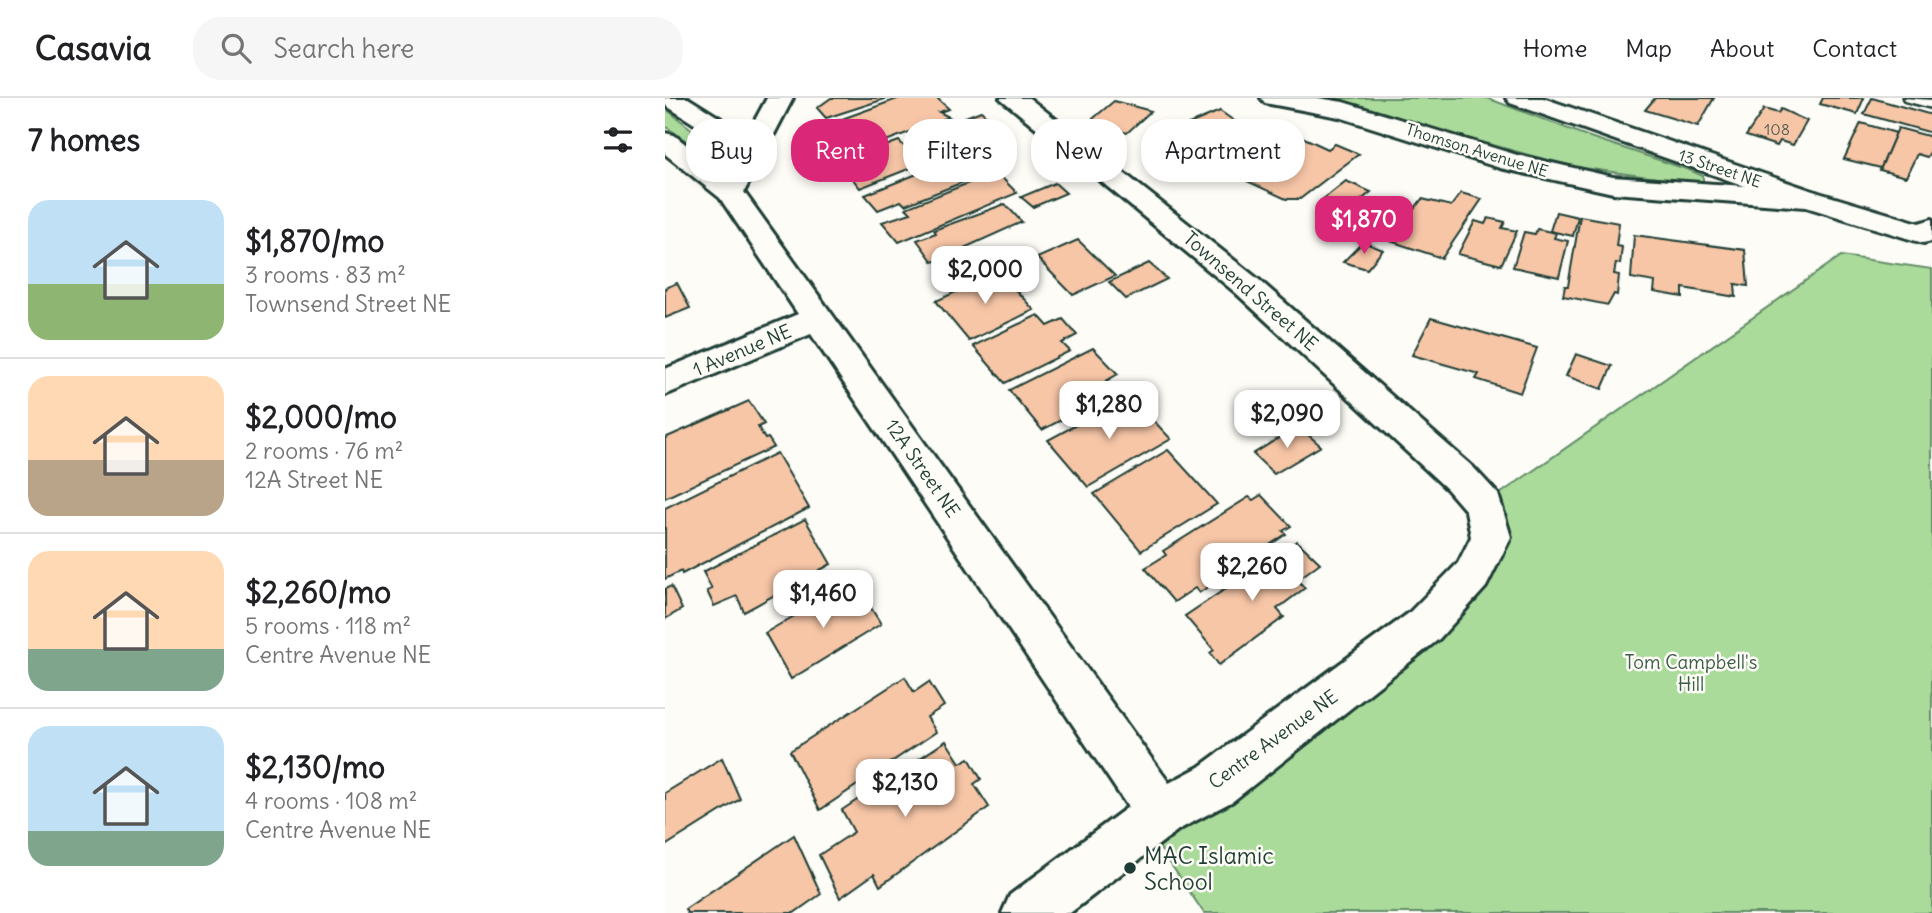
<!DOCTYPE html>
<html lang="en">
<head>
<meta charset="utf-8">
<style>
	:root { --surface:#fff; --page:#f6f6f6; --text:#202124; --muted:#757577; --line:#e0e0e0; --accent:#db2777 }
	body { margin:0; font-family:Delius,sans-serif; background:var(--page); color:var(--text); height:100vh; display:flex; flex-direction:column; font-size:26px; white-space:nowrap }
	* { box-sizing:border-box; margin:0 }
	p { font-size:23px; color:var(--muted) }
	.icon { flex:none; width:38px; height:38px; fill:none; stroke:currentColor; stroke-width:2; stroke-linecap:round; stroke-linejoin:round }
	.map { position:relative; flex:1; overflow:hidden }
	.drawer { display:flex; flex-direction:column; background:var(--surface); width:665px }
	.drawer>* { flex:none }
	.banner { position:absolute; left:21px; top:21px; width:665px; height:63px; display:flex; gap:14px }
	.price { position:absolute; translate:-50% -60px; padding:0 16px; border-radius:14px; background:#fff; color:#222; font-size:23px; line-height:46px; filter:drop-shadow(0 2px 4px #0008) }
	.price::after { content:''; position:absolute; left:50%; top:42px; width:21px; height:16px; margin-left:-10px; background:inherit; clip-path:polygon(0 0,100% 0,50% 100%) }
	.price.active { background:var(--accent); color:#fff }
	ul { padding:0; list-style:none }
	li { display:flex; align-items:center; gap:21px; height:175px; padding:0 28px }
	li+li { border-top:2px solid var(--line) }
	li span { display:grid; place-items:center; flex:none; width:196px; height:140px; border-radius:21px; color:#555 }
	li>.icon { margin-inline-start:auto }
	span .icon { width:84px; height:84px; fill:#fffc; stroke-width:1 }
	li b { font-size:30px }
	h2 { display:flex; justify-content:space-between; align-items:center; height:84px; padding:0 28px; font-size:30px }
	.chip { padding:0 24px; border-radius:28px; background:var(--surface); box-shadow:0 4px 10px #0003; font-size:24px; line-height:63px }
	.chip.active { background:var(--accent); color:#fff }
	header { display:flex; align-items:center; gap:42px; box-sizing:border-box; height:98px; padding:0 35px; background:var(--surface); border-bottom:2px solid var(--line) }
	header strong { font-size:33px }
	nav { display:flex; gap:38px; margin-inline-start:auto; font-size:24px }
	.search { width:490px; height:63px; background:var(--page); display:flex; align-items:center; gap:18px; box-sizing:border-box; padding:0 24px; border-radius:28px; color:var(--muted); font-size:26px }
	main { display:flex; flex:1; min-height:0 }
	.map>svg:first-child { display:block }
	.green { fill:#aadb9b; stroke:#648c68; stroke-width:2 }
	.building { fill:#f7c6a7; stroke:#1f3d34; stroke-width:2 }
	.lines { fill:none; stroke-linecap:round; stroke-linejoin:round }
	.service-casing { stroke:#1f3d34; stroke-width:5 }
	.minor-casing { stroke:#1f3d34; stroke-width:6 }
	.service { fill:#fdfcf7; fill-rule:evenodd }
	.minor { fill:#fdfcf7; fill-rule:evenodd }
	.poi-dot { fill:#1f3d34; stroke:#fdfcf7; stroke-width:2.5 }
	.labels { text-anchor:middle; dominant-baseline:central; stroke-width:5; stroke-linejoin:round; paint-order:stroke }
	.number-label { font-size:16px; fill:#555f51 }
	.far-street-label { font-size:16px; fill:#1f3d34; stroke:#fdfcf7 }
	.street-label { font-size:19px; fill:#1f3d34; stroke:#fdfcf7 }
	.park-label { font-size:19px; fill:#3b5d49; stroke:#fdfcf7 }
	.near-poi-label { font-size:23px; fill:#1f3d34; stroke:#fdfcf7; text-anchor:start }
</style>
</head>
<body>
<header>
<strong>Casavia</strong>
<div class="search"><svg class="icon" aria-label="search" viewBox="0 0 24 24"><circle cx="10" cy="10" r="6"/><path d="M15 15l6 6"/></svg>Search here</div>
<nav><a>Home</a><a>Map</a><a>About</a><a>Contact</a></nav>
</header>
<main>
<section class="drawer">
<h2>7 homes<svg class="icon" aria-label="filters" viewBox="0 0 24 24"><path d="M4 7h16M4 17h16"/><circle cx="9" cy="7" r="2"/><circle cx="15" cy="17" r="2"/></svg></h2>
<ul>
<li><span style="background:linear-gradient(#bfe0f5 60%,#8fb573 0)"><svg class="icon" aria-label="home" viewBox="0 0 24 24"><path d="M3 11l9-7 9 7M6 9v11h12V9"/></svg></span><div><b>$1,870/mo</b><p>3 rooms · 83 m²</p><p>Townsend Street NE</p></div></li>
<li><span style="background:linear-gradient(#ffd9b3 60%,#b9a48a 0)"><svg class="icon" aria-label="home" viewBox="0 0 24 24"><path d="M3 11l9-7 9 7M6 9v11h12V9"/></svg></span><div><b>$2,000/mo</b><p>2 rooms · 76 m²</p><p>12A Street NE</p></div></li>
<li><span style="background:linear-gradient(#ffd9b3 70%,#7fa58c 0)"><svg class="icon" aria-label="home" viewBox="0 0 24 24"><path d="M3 11l9-7 9 7M6 9v11h12V9"/></svg></span><div><b>$2,260/mo</b><p>5 rooms · 118 m²</p><p>Centre Avenue NE</p></div></li>
<li><span style="background:linear-gradient(#bfe0f5 75%,#7fa58c 0)"><svg class="icon" aria-label="home" viewBox="0 0 24 24"><path d="M3 11l9-7 9 7M6 9v11h12V9"/></svg></span><div><b>$2,130/mo</b><p>4 rooms · 108 m²</p><p>Centre Avenue NE</p></div></li>
</ul>
</section>
<div class="map">
<svg width="1267" height="815" viewBox="0 0 1267 815">
	<rect width="100%" height="100%" fill="#fdfcf7"/>
	<filter id="ink" filterUnits="userSpaceOnUse"><feTurbulence type="fractalNoise" baseFrequency=".0143" numOctaves="2"/><feDisplacementMap in="SourceGraphic" scale="14" xChannelSelector="R" yChannelSelector="G"/><feConvolveMatrix kernelMatrix="1 2 1 2 8 2 1 2 1" color-interpolation-filters="sRGB"/></filter>
	<g filter="url(#ink)">
		<g class="green">
			<polygon points="656,0 822,0 922,38 1027,73 1038,78 1038,83 1027,85 904,68"/>
			<polygon points="0,10 50,50 53,54 46,58 40,56 0,28"/>
			<polygon points="1176,158 1267,171 1267,815 539,815 479,727 808,477 819,407"/>
		</g>
		<g class="building">
			<polygon points="223,0 161,20 152,10 166,0"/>
			<polygon points="235,0 272,0 284,11 274,14 284,19 179,59 165,47 178,39 172,38 164,29 168,27 166,25"/>
			<polygon points="990,0 1049,0 1033,28 980,12"/>
			<polygon points="1158,0 1199,0 1192,16 1155,6"/>
			<polygon points="1207,0 1267,17 1267,35 1199,16"/>
			<polygon points="449,3 486,13 462,35 424,24"/>
			<polygon points="1099,11 1113,15 1116,11 1142,23 1128,47 1115,43 1112,48 1081,38"/>
			<polygon points="316,13 326,22 292,35 282,26"/>
			<polygon points="555,13 595,41 534,68 495,38"/>
			<polygon points="1196,25 1231,35 1216,70 1179,61"/>
			<polygon points="1233,30 1267,39 1267,51 1262,59 1252,56 1241,79 1215,72"/>
			<polygon points="622,32 663,51 670,46 694,56 635,101 621,101 582,83 581,78 584,76 571,72 570,68"/>
			<polygon points="234,43 256,66 195,90 175,65"/>
			<polygon points="309,53 329,72 240,107 236,103 213,112 200,97"/>
			<polygon points="331,74 352,95 234,144 217,124 246,115 241,110"/>
			<polygon points="681,83 706,94 682,114 657,102"/>
			<polygon points="390,85 401,95 368,109 356,99"/>
			<polygon points="796,95 817,101 777,160 725,143 757,101 786,108"/>
			<polygon points="340,106 357,124 268,164 252,142 271,135 269,132"/>
			<polygon points="891,114 913,119 908,138 885,133"/>
			<polygon points="915,118 954,125 951,148 957,149 955,166 951,165 949,176 954,177 952,197 949,196 943,207 898,198 900,188 903,188"/>
			<polygon points="823,120 840,124 837,130 852,133 836,167 793,156 810,123 820,126"/>
			<polygon points="872,131 891,135 889,140 903,143 894,179 848,169 859,134 870,136"/>
			<polygon points="969,137 1080,152 1083,188 1070,186 1071,199 1018,190 1018,199 989,194 990,184 966,180"/>
			<polygon points="413,142 450,178 408,197 372,160"/>
			<polygon points="698,144 718,152 702,171 678,164"/>
			<polygon points="484,165 502,181 461,201 444,184"/>
			<polygon points="334,174 369,212 304,243 271,203"/>
			<polygon points="12,185 25,210 0,220 0,190"/>
			<polygon points="373,217 383,228 398,221 412,237 397,245 405,253 340,285 308,248"/>
			<polygon points="766,220 872,250 855,295 811,281 814,276 747,257"/>
			<polygon points="428,250 453,276 441,283 450,294 377,332 344,292"/>
			<polygon points="911,256 947,268 937,291 901,278"/>
			<polygon points="465,298 506,341 423,389 383,342"/>
			<polygon points="84,303 99,326 93,329 100,341 103,340 109,349 0,400 0,340"/>
			<polygon points="633,328 656,348 609,376 588,356"/>
			<polygon points="503,352 552,406 476,453 429,396"/>
			<polygon points="112,355 144,410 17,476 16,473 0,481 0,410"/>
			<polygon points="596,397 626,428 618,433 621,436 534,495 530,490 509,504 480,470 501,457 498,453 584,399 588,402"/>
			<polygon points="140,421 166,466 79,514 72,498 49,508 42,493 47,491 38,474"/>
			<polygon points="632,443 655,465 632,482 640,490 612,511 619,519 554,567 545,555 549,552 520,518"/>
			<polygon points="189,483 216,526 126,581 100,535"/>
			<polygon points="6,488 17,511 0,521 0,491"/>
			<polygon points="240,579 249,594 264,584 279,608 262,619 271,634 155,712 125,653"/>
			<polygon points="281,643 295,665 304,660 316,681 309,686 324,709 215,788 209,776 175,800 154,757 189,734 177,712"/>
			<polygon points="57,660 75,701 0,748 0,695"/>
			<polygon points="129,737 156,796 129,815 22,815 20,811"/>
		</g>
		<g class="lines">
			<defs>
				<polygon id="service" points="1238,0 1267,2 1267,10 1240,3"/>
				<g id="minor">
					<polygon points="0,0 23,0 82,37 102,0 128,0 79,94 504,685 534,669 744,515 793,465 806,439 801,413 782,391 571,195 335,0 364,0 593,181 808,369 833,396 846,439 821,489 774,541 568,703 513,732 405,815 337,815 345,797 463,709 146,236 0,297 0,271 133,216 55,100 0,56 0,35 9,37 60,77 73,54 0,7"/>
					<polygon points="596,0 653,0 678,4 852,57 948,79 1080,88 845,5 841,0 878,0 1154,95 1254,125 1267,121 1267,143 1258,145 1248,142 1141,109 948,95 835,70 674,19 600,5"/>
				</g>
			</defs>
			<use href="#service" class="service-casing"/>
			<use href="#minor" class="minor-casing"/>
			<use href="#service" class="service"/>
			<use href="#minor" class="minor"/>
		</g>
	</g>
	<circle class="poi-dot" cx="465" cy="770" r="7"/>
	<g class="labels">
		<g class="number-label">
			<text x="1112" y="31">108</text>
		</g>
		<g class="far-street-label">
			<text transform="translate(812 52) rotate(17)">Thomson Avenue NE</text>
			<text transform="translate(1055 70) rotate(19)">13 Street NE</text>
		</g>
		<g class="street-label">
			<text transform="translate(586 193) rotate(41)">Townsend Street NE</text>
			<text transform="translate(77 252) rotate(-23)">1 Avenue NE</text>
			<text transform="translate(258 370) rotate(55)">12A Street NE</text>
			<text transform="translate(608 641) rotate(-36)">Centre Avenue NE</text>
		</g>
		<g class="park-label">
			<text x="1026" y="564">Tom Campbell's<tspan x="1026" dy="22">Hill</tspan></text>
		</g>
		<g class="near-poi-label">
			<text x="479" y="757">MAC Islamic<tspan x="479" dy="26">School</tspan></text>
		</g>
	</g>
</svg>
<b class="price active" style="left:699px;top:158px">$1,870</b>
<b class="price" style="left:320px;top:208px">$2,000</b>
<b class="price" style="left:444px;top:343px">$1,280</b>
<b class="price" style="left:622px;top:352px">$2,090</b>
<b class="price" style="left:587px;top:505px">$2,260</b>
<b class="price" style="left:158px;top:532px">$1,460</b>
<b class="price" style="left:240px;top:721px">$2,130</b>
<div class="banner">
<a class="chip">Buy</a>
<a class="chip active">Rent</a>
<a class="chip">Filters</a>
<a class="chip">New</a>
<a class="chip">Apartment</a>
</div>
</div>
</main>
</body>
</html>
